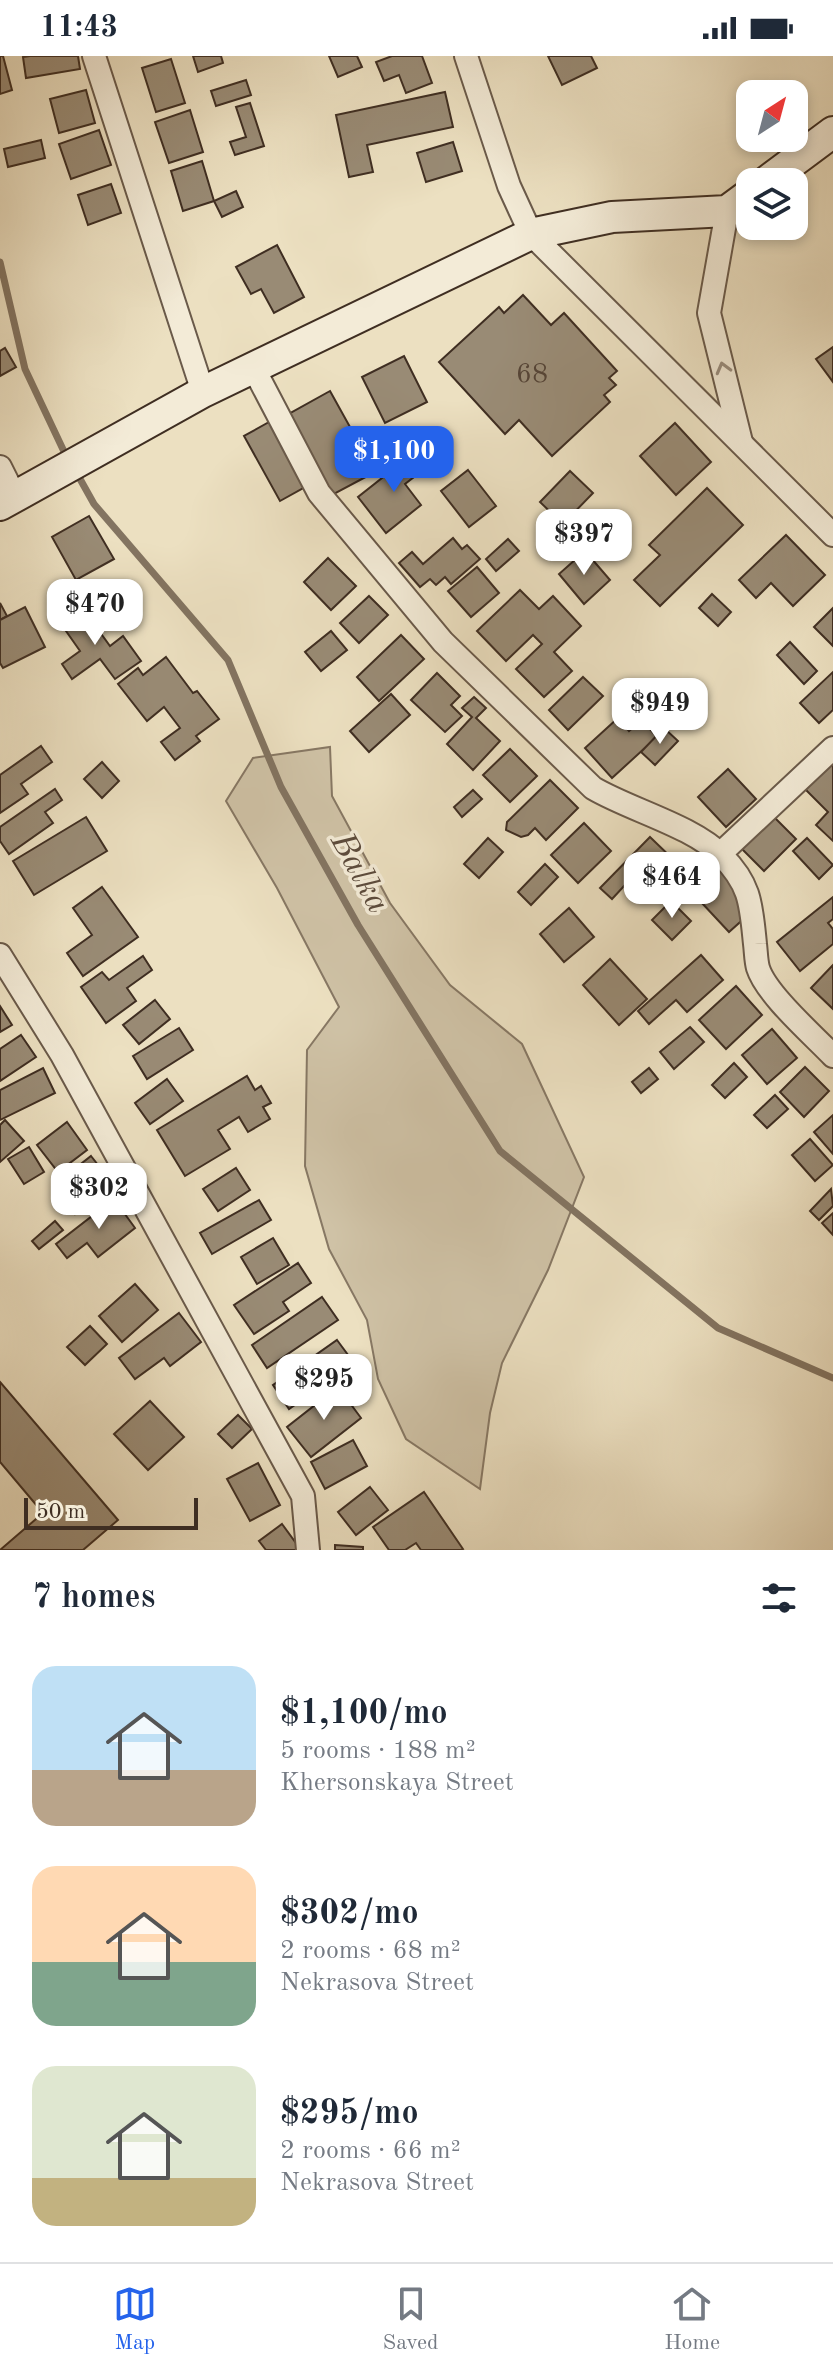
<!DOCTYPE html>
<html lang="en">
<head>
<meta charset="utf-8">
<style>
	:root { --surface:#fff; --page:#f2f2f3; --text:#1f2937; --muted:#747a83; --line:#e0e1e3; --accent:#2563eb }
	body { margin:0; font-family:"Old Standard TT",serif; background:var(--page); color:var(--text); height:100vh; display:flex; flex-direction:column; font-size:30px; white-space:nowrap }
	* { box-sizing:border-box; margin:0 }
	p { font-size:26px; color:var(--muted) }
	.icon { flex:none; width:44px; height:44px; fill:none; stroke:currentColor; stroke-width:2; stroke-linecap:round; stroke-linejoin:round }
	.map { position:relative; height:1494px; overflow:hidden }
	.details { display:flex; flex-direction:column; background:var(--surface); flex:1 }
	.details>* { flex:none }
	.needle { width:52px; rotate:36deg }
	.controls { position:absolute; left:736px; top:24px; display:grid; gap:16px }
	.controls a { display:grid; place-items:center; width:72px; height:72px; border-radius:16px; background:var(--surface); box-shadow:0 4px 12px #0003; font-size:40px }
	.scale { position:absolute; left:24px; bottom:20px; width:174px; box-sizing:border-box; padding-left:8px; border:4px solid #3f2e22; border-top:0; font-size:22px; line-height:28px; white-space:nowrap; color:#3f2e22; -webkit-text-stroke:6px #f3ebd7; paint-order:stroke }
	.price { position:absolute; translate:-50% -68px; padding:0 18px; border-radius:16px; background:#fff; color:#222; font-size:26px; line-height:52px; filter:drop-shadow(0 2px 4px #0008) }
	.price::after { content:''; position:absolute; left:50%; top:48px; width:24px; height:18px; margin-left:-12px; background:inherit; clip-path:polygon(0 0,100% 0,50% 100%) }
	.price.current { background:var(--accent); color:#fff }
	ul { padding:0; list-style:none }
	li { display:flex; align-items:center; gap:24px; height:200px; padding:0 32px }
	li span { display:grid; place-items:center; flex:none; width:224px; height:160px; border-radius:24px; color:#555 }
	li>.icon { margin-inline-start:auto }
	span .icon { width:96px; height:96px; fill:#fffc; stroke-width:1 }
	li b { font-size:34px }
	h2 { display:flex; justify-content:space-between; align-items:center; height:96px; padding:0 32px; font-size:34px }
	.status { display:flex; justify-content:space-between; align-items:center; height:56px; padding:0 40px; background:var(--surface); direction:ltr }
	.status svg { height:22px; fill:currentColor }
	.tabs { display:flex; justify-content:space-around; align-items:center; height:112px; border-top:2px solid var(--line); background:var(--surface); font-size:22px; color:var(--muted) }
	.tabs a { display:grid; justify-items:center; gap:4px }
	.tabs .current { color:var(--accent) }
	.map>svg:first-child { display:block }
	.green { fill:#cfc2a6; stroke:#877864; stroke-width:2 }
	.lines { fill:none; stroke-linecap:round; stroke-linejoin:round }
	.stream { stroke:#837461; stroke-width:7 }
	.building { fill:#998b75; stroke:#3f2e22; stroke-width:2 }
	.street-casing { stroke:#6a5a4a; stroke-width:26 }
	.secondary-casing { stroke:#3f2e22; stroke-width:34 }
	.street { stroke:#f3ebd7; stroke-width:22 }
	.secondary { stroke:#f3ebd7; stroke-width:30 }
	.oneway { stroke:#998c7c }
	.labels { text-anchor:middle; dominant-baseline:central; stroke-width:7; stroke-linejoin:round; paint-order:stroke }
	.number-label { font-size:28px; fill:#564537 }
	.water-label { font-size:34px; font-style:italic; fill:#5c4b3c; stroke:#f3ebd7 }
</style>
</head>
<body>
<div class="status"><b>11:43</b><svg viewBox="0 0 49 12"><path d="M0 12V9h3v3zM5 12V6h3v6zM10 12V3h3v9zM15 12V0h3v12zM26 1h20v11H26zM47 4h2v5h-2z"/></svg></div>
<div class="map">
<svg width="833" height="1494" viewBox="0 0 833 1494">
	<rect width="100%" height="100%" fill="#ece0c1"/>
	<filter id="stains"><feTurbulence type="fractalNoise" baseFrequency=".0025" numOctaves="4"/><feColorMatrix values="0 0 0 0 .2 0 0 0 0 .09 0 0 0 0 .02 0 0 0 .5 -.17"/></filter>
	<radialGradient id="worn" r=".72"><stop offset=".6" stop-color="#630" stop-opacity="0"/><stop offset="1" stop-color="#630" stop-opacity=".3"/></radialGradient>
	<polygon class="green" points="330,691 332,740 390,847 450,929 522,988 584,1121 548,1214 502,1307 490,1357 480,1433 406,1383 378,1323 367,1264 329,1193 305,1110 307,994 339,951 277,832 226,745 253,702"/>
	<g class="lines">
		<g class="stream">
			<polyline points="0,206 25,313 68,404"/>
			<polyline points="75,414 94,448 228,604 281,731 358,869 500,1095 718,1272 833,1322"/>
		</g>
	</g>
	<g class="building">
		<polygon points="0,0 3,0 12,34 0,38"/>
		<polygon points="30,0 78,0 80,13 26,22 23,1"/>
		<polygon points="193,0 221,0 223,7 198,16"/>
		<polygon points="329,0 357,0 362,11 338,21"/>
		<polygon points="392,0 422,0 432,27 406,37 399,19 384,25 376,6"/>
		<polygon points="548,0 591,0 597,12 562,29"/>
		<polygon points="171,3 185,47 156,56 142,12"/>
		<polygon points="246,24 251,39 216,50 211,35"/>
		<polygon points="86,34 95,67 59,77 50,43"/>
		<polygon points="445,36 453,71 367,89 373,116 349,121 336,59"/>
		<polygon points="250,47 264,90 235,99 230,86 246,81 236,51"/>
		<polygon points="190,54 203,96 169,107 155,66"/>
		<polygon points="99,74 111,109 71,123 59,88"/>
		<polygon points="41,84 45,102 8,111 4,93"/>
		<polygon points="453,86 462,115 426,126 417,97"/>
		<polygon points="202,105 214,145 183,155 171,115"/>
		<polygon points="111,128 121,157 88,169 78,139"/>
		<polygon points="236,135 243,151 222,161 214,145"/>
		<polygon points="277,189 304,241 274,257 261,233 251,238 236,211"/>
		<polygon points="523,239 551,269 564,257 617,315 609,322 616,329 604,339 610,346 552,400 519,364 505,378 439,306 499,251 504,257"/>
		<polygon points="833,291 833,326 816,303"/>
		<polygon points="5,292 16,311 0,320 0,295"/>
		<polygon points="404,300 427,346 385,367 362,321"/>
		<polygon points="330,335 375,416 332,439 287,359"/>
		<polygon points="269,366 305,431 280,445 244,380"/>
		<polygon points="675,367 711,406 676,439 640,400"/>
		<polygon points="415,396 427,411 405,428 421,449 386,477 358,441"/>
		<polygon points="468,414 496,450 469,471 441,435"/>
		<polygon points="570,415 593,437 563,468 540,446"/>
		<polygon points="707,432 743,469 660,550 634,524 660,499 649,489"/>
		<polygon points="89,460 114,503 76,524 52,481"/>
		<polygon points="786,479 825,519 793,550 771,527 756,542 739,524"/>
		<polygon points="453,482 462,493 467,489 480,503 451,528 445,521 436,529 430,523 420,531 399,507 412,496 423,508"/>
		<polygon points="508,483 519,495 496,515 486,503"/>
		<polygon points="585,495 610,524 584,548 559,518"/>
		<polygon points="328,502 356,530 331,554 304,526"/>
		<polygon points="477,511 499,537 471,561 448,535"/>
		<polygon points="520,534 539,553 553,540 581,570 554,596 572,615 544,641 516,613 542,588 533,579 506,605 477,575"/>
		<polygon points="712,538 731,556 718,570 699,552"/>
		<polygon points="369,540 388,559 359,587 340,567"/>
		<polygon points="0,547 7,560 0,564"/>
		<polygon points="81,550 110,590 123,580 141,605 115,623 100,603 72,623 62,608 80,595 59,565"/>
		<polygon points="25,551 45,591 3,612 0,607 0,564"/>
		<polygon points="833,552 833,590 814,571"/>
		<polygon points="331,575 347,594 321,615 305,596"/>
		<polygon points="401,579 424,603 379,645 357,621"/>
		<polygon points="790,586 817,615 804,628 777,599"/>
		<polygon points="166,601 193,637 197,635 219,663 196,680 200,685 175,704 161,686 180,672 164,651 147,665 118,628 138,612 143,619"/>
		<polygon points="833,616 833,654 819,667 800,647"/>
		<polygon points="437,617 460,640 451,649 462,660 445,676 411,644"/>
		<polygon points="583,621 603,640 568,674 549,654"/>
		<polygon points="391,638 410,659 369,696 350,675"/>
		<polygon points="474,641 486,652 476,662 500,685 473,714 447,688 472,661 462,652"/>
		<polygon points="618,662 629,675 642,664 657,681 612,722 585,692"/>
		<polygon points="664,672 678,685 655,709 641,696"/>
		<polygon points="41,690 52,706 21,728 28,738 0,757 0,719"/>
		<polygon points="510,693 537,720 510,746 483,719"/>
		<polygon points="102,706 119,725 102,742 84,723"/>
		<polygon points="830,706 833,709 833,785 816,769 828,756 804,732"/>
		<polygon points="728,713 756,743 726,771 698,741"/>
		<polygon points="550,724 578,752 546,784 535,772 528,779 521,781 506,774 507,766"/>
		<polygon points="55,733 62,744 45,756 53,767 9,798 0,785 0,771"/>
		<polygon points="473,734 482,743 462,761 454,751"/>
		<polygon points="771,758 796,783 764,815 739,790"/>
		<polygon points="86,761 107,795 34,839 13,805"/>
		<polygon points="584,767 611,795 578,827 551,799"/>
		<polygon points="650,781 678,808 654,833 637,816 612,843 600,832"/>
		<polygon points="488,782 503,796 479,822 464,808"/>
		<polygon points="807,782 833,809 819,823 793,795"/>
		<polygon points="714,806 747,841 749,858 729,876 687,831"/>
		<polygon points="545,808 558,821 531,849 518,836"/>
		<polygon points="102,831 138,881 83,920 67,897 92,879 73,852"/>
		<polygon points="833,841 833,863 828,867 833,873 833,888 800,915 777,886"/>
		<polygon points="671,845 691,865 672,884 652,864"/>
		<polygon points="569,852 594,881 564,906 540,878"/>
		<polygon points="701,899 723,924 687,956 676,944 649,968 638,955"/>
		<polygon points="143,900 152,914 127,932 136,945 106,967 81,931 102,916 109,924"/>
		<polygon points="610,903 647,943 619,969 583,929"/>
		<polygon points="833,909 833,953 811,932"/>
		<polygon points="736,930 762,959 726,993 699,964"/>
		<polygon points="155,944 170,963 139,988 123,969"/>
		<polygon points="0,950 12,969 0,976"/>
		<polygon points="690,971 704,986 674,1013 660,996"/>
		<polygon points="179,972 193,994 147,1023 133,1000"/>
		<polygon points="772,973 797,1002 767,1028 742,999"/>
		<polygon points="21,979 36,1001 0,1025 0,993"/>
		<polygon points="734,1007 747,1021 725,1042 712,1029"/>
		<polygon points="805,1011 829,1035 804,1061 780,1036"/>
		<polygon points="43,1012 55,1037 0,1064 0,1034"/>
		<polygon points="649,1012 658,1023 641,1037 632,1026"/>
		<polygon points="247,1020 255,1034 261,1030 271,1047 263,1051 270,1063 248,1076 239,1061 218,1074 230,1093 185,1120 157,1074"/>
		<polygon points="167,1023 183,1045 150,1068 135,1047"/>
		<polygon points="775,1039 788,1053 767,1072 754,1059"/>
		<polygon points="833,1059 833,1098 814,1076"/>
		<polygon points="5,1064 24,1085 0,1106 0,1069"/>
		<polygon points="67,1066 87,1094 58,1116 37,1089"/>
		<polygon points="810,1083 833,1109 815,1125 792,1099"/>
		<polygon points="29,1091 44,1116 24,1128 8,1103"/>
		<polygon points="91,1100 113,1128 75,1158 53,1130"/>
		<polygon points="236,1112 250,1134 218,1155 203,1133"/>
		<polygon points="831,1133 833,1150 819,1164 810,1155"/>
		<polygon points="114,1143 135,1172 98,1201 87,1187 67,1202 56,1188"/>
		<polygon points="259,1144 271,1164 212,1198 200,1177"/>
		<polygon points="833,1157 833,1179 822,1167"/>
		<polygon points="55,1165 63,1174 39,1193 32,1185"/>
		<polygon points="273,1182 289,1209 257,1228 241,1201"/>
		<polygon points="298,1207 311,1227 283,1246 289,1255 254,1278 234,1249"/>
		<polygon points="135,1228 158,1254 122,1286 99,1260"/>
		<polygon points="322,1241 338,1264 267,1312 252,1289"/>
		<polygon points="179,1257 201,1286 170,1310 164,1302 135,1323 119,1302"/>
		<polygon points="90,1270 107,1288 85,1309 67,1291"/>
		<polygon points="337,1284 354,1307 289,1353 273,1329"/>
		<polygon points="0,1326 118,1464 83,1494 0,1494 43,1457 0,1406"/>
		<polygon points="338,1331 361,1362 311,1401 287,1371"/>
		<polygon points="150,1345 184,1381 148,1414 114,1378"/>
		<polygon points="238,1359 252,1373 232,1392 218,1378"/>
		<polygon points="353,1384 367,1410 325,1433 311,1406"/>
		<polygon points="258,1407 280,1449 250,1465 227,1423"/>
		<polygon points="370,1431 388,1454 356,1479 338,1456"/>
		<polygon points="424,1436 463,1493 461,1494 421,1494 416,1487 405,1494 389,1494 373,1471"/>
		<polygon points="282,1468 301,1494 266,1494 259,1485"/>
		<polygon points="335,1489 363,1491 363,1494 335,1494"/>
	</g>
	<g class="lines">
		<defs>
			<g id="street">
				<polyline points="94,0 203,336"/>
				<polyline points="466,0 509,130 531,178 833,479"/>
				<polyline points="727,155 709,257 741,386"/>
				<path d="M253 311 319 437 443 586 593 732C630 754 693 770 722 800 751 829 751 849 755 888 756 896 756 905 758 912 766 938 813 979 833 1000"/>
				<polyline points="0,411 15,441"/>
				<polyline points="720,798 833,692"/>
				<polyline points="0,899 62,999 303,1440 308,1494"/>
			</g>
			<g id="secondary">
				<polyline points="766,126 833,76"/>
				<polyline points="0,449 203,336 531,178 612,161 727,155 750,138"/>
			</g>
		</defs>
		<use href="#street" class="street-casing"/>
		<use href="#secondary" class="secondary-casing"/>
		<use href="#street" class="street"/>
		<use href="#secondary" class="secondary"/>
	</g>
	<defs><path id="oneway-chevron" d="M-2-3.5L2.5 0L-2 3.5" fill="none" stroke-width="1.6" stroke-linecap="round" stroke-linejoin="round" transform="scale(2)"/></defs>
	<use class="oneway" href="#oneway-chevron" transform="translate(723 312) rotate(-105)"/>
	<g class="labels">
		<g class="number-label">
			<text x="532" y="319">68</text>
		</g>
		<g class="water-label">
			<text transform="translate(359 817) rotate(61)">Balka</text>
		</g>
	</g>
	<rect width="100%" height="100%" filter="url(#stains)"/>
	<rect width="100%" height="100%" fill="url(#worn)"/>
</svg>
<div class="controls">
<a><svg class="needle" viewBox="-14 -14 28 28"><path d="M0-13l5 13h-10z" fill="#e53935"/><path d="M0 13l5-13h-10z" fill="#747a83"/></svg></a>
<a><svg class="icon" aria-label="layers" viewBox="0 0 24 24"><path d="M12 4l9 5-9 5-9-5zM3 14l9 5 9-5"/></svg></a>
</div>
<div class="scale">50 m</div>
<b class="price current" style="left:394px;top:438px">$1,100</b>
<b class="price" style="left:584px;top:521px">$397</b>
<b class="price" style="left:95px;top:591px">$470</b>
<b class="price" style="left:660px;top:690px">$949</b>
<b class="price" style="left:672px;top:864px">$464</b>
<b class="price" style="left:99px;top:1175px">$302</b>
<b class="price" style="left:324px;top:1366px">$295</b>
</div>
<section class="details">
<h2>7 homes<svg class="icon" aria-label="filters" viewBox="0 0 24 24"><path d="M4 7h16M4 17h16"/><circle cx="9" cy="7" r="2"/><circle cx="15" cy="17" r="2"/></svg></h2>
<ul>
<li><span style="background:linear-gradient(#bfe0f5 65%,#b9a48a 0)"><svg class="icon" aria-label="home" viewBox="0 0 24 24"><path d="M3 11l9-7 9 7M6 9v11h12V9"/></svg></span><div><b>$1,100/mo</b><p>5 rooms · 188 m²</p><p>Khersonskaya Street</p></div></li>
<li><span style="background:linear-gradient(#ffd9b3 60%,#7fa58c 0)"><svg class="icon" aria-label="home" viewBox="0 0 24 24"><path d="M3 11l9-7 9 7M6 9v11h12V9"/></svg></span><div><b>$302/mo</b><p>2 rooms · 68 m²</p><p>Nekrasova Street</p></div></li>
<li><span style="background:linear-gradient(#dfe7d0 70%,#c2b280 0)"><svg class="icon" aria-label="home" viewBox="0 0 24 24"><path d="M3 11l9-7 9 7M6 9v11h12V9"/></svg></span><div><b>$295/mo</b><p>2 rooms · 66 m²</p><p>Nekrasova Street</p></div></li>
</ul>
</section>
<nav class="tabs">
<a class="current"><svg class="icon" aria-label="map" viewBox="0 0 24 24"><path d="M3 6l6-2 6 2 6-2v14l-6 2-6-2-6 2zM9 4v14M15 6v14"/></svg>Map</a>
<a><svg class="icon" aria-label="saved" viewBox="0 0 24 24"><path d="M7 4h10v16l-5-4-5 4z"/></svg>Saved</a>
<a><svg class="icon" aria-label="home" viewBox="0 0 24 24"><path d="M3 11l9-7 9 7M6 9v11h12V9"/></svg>Home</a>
</nav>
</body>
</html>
